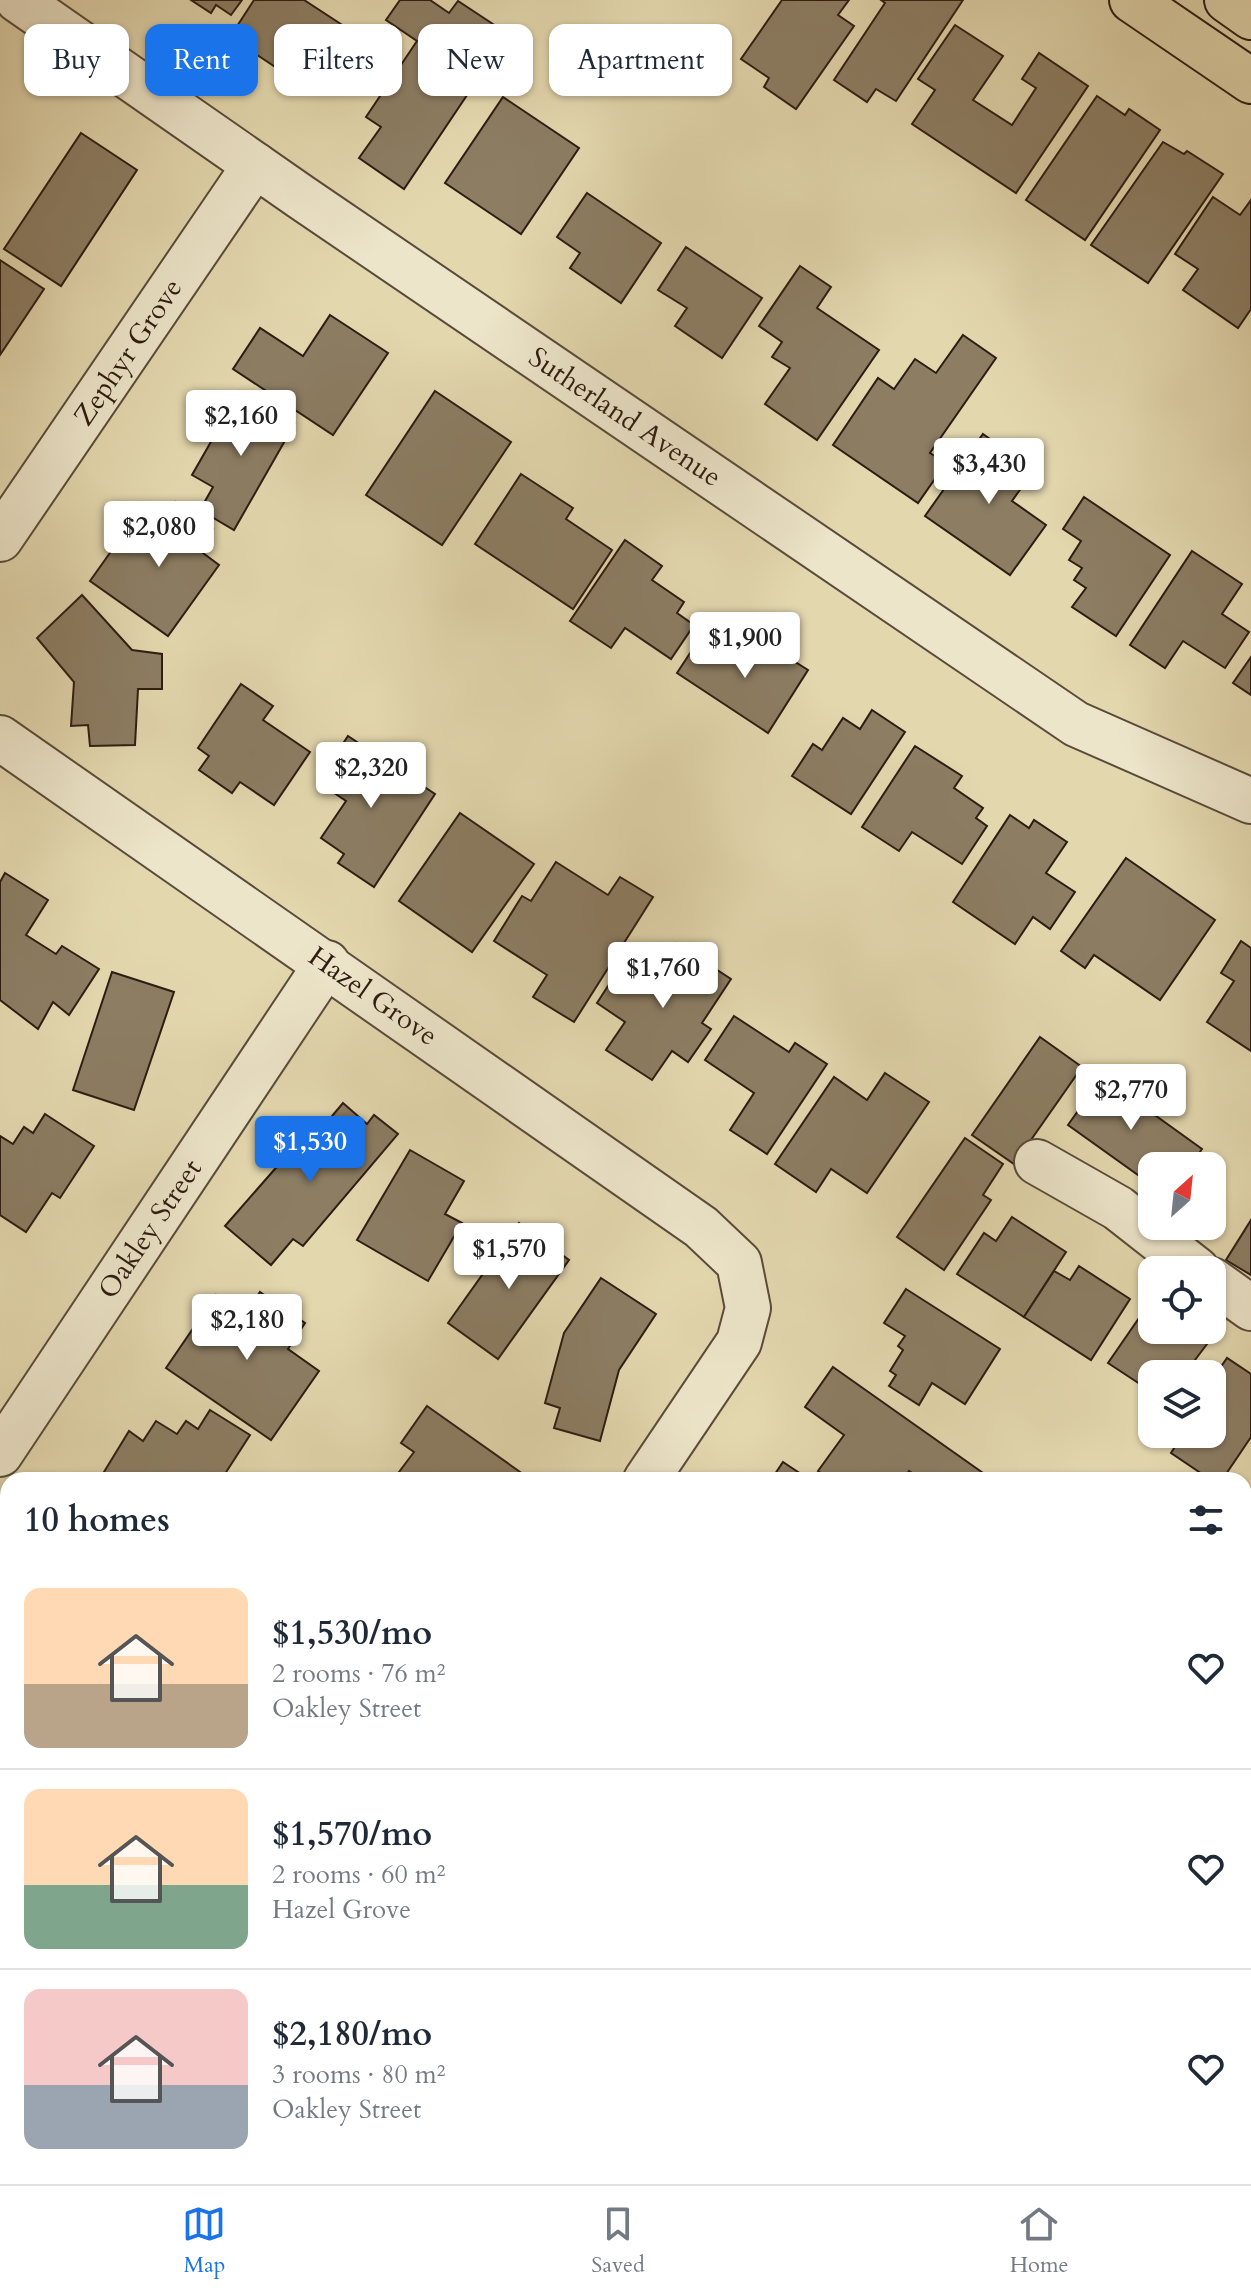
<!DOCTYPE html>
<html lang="en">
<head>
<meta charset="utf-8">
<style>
	:root { --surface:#fff; --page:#f2f2f3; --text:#1f2937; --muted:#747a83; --line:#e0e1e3; --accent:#1a73e8 }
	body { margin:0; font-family:Cardo,serif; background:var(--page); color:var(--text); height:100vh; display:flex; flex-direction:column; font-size:30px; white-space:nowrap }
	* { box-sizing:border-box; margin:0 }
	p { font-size:26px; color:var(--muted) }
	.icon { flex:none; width:44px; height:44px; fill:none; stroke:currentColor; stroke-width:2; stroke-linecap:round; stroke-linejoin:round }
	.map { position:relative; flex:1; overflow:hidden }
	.side { position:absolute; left:0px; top:1472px; width:1252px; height:712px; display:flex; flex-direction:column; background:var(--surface); border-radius:24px 24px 0 0; box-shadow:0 2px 6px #0004 }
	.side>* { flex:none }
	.hud { position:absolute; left:24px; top:24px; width:800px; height:72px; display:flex; gap:16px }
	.needle { width:52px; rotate:27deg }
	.controls { position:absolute; left:1138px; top:1152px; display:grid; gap:16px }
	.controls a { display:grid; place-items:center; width:88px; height:88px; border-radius:16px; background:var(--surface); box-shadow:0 2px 6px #0004; font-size:40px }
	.price { position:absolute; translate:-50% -68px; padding:0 18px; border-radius:8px; background:#fff; color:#222; font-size:26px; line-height:52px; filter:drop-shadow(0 2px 4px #0008) }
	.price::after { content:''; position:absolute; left:50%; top:48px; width:24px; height:18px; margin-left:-12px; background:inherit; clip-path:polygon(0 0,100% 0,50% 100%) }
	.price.on { background:var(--accent); color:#fff }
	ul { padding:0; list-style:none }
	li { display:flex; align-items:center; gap:24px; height:200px; padding:0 24px }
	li+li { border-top:2px solid var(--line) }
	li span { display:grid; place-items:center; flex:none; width:224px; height:160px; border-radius:16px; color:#555 }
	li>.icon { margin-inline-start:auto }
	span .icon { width:96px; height:96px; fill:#fffc; stroke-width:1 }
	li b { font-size:34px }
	h2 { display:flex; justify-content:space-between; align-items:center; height:96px; padding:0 24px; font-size:34px }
	.pill { padding:0 28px; border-radius:16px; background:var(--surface); box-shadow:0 2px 6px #0004; font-size:28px; line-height:72px }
	.pill.on { background:var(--accent); color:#fff }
	.tabs { display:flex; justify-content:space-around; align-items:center; height:112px; border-top:2px solid var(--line); background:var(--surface); font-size:22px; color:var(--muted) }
	.tabs a { display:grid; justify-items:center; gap:4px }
	.tabs .on { color:var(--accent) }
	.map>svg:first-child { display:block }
	.building { fill:#8c7d63; stroke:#2d1c12; stroke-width:2 }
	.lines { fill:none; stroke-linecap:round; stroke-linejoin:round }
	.minor-casing { stroke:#5a4b39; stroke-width:48 }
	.major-casing { stroke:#2d1c12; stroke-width:48 }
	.minor { stroke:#ede5ca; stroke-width:44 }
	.major { stroke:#e3d7ae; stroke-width:44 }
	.labels { text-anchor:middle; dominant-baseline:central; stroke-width:6; stroke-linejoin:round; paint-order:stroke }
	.street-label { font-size:28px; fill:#2d1c12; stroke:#ede5ca }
</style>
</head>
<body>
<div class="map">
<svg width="1251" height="2184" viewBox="0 0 1251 2184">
	<rect width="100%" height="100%" fill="#e3d7ae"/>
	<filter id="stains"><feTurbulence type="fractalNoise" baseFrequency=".0025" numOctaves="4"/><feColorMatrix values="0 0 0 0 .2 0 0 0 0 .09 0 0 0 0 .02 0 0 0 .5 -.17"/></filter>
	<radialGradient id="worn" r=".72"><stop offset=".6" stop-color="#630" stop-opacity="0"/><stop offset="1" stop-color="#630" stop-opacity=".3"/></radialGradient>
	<g class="building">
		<polygon points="191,0 242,0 231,15 216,5 211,13"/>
		<polygon points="254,0 304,0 353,32 313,92 230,37"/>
		<polygon points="400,0 430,0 449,13 458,1 508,34 404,189 359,158 381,127 366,117 417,41 386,20"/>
		<polygon points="782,0 849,0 838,15 854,26 796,109 764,87 769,78 741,59"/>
		<polygon points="881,0 963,0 896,101 876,89 867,102 834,80 885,3"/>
		<polygon points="955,25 1003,56 973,100 1012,125 1036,88 1022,79 1039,53 1088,86 1016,193 912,124 935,90 918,79"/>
		<polygon points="1097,96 1125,115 1129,109 1160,130 1085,240 1026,200"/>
		<polygon points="503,97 579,148 521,234 445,183"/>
		<polygon points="81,133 137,170 61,286 4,249"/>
		<polygon points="1163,142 1184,154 1187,151 1223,174 1148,283 1091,245"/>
		<polygon points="587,193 661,243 621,303 570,268 580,253 557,237"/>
		<polygon points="1213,197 1240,215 1251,200 1251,309 1238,328 1183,290 1198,269 1175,254"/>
		<polygon points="686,247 762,298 722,358 675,326 687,308 658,290"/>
		<polygon points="0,260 44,289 0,355"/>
		<polygon points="800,266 831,287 817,308 879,350 817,440 765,404 790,368 772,357 782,342 759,326"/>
		<polygon points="330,315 388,353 333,435 233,369 260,328 303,356"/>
		<polygon points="963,335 996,358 930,453 946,463 918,503 833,445 878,378 894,389 915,359 936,373"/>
		<polygon points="240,391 295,423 234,530 200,510 213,487 192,475"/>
		<polygon points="435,391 511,442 442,545 366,495"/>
		<polygon points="983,434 1034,470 1012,501 1046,525 1010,575 925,516"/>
		<polygon points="521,474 573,508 566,519 612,550 573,609 475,544"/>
		<polygon points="1084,497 1170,555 1116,636 1072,607 1086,588 1074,580 1082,568 1069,560 1081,541 1063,529"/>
		<polygon points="176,502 213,529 199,550 219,565 168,636 90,581 132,522 152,537"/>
		<polygon points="625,540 662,566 652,580 684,602 677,613 694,625 671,659 625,628 611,648 570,621"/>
		<polygon points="1192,551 1242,584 1222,614 1249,632 1225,668 1183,641 1165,668 1130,645"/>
		<polygon points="82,595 132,650 162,654 162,689 138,689 135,745 90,746 88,725 71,726 74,682 37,638"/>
		<polygon points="698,641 714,651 719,642 736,653 741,644 762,657 770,646 808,670 768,733 677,673"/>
		<polygon points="1251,657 1251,695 1233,683"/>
		<polygon points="241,684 273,706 263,720 310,752 274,805 240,782 232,793 199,770 209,756 198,748"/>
		<polygon points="872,710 905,732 851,814 792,776 813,744 822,750 843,718 860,729"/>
		<polygon points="348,736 435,794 374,887 338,863 344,854 321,838 346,801 318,782"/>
		<polygon points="915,746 962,776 954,788 983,808 976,818 987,826 962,864 912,832 899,851 862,827"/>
		<polygon points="460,813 534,864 472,952 399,901"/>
		<polygon points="1010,815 1029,828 1034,820 1067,842 1046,873 1075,892 1050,929 1033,917 1015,944 953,902"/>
		<polygon points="1126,858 1215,920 1160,1000 1094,955 1085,968 1061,951"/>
		<polygon points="556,862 608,895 620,877 653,897 574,1022 533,997 547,975 494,941 522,896 531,901"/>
		<polygon points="5,873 48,900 26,935 56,954 62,946 99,969 69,1015 53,1002 38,1029 0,1000 0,882"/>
		<polygon points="1241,941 1251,948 1251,1051 1207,1022 1234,981 1221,973"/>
		<polygon points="676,943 731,979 702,1023 711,1029 688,1062 672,1051 652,1080 606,1050 625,1022 597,1003 623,963 651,982"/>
		<polygon points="112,972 174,992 134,1110 73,1090"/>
		<polygon points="734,1016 789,1052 795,1043 827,1064 767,1154 730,1130 754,1093 705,1060"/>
		<polygon points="1040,1037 1082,1067 1014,1164 972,1135"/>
		<polygon points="885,1073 929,1102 867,1193 831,1169 816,1192 775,1164 834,1077 867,1100"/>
		<polygon points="1102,1077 1202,1149 1190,1166 1152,1166 1152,1185 1068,1125"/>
		<polygon points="343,1103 367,1124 374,1115 398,1134 303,1246 293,1239 271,1265 225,1226 288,1154 295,1160"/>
		<polygon points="45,1114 94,1146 60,1198 52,1193 26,1232 0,1215 0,1136 13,1144 24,1127 33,1133"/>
		<polygon points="965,1138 1003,1164 983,1195 991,1200 944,1270 897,1237"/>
		<polygon points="410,1150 464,1181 445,1214 462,1223 428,1281 357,1240"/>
		<polygon points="1012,1217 1066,1252 1024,1317 957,1274 984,1233 996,1241"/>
		<polygon points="1251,1220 1251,1275 1226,1260"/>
		<polygon points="519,1223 569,1260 498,1359 448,1323"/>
		<polygon points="1079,1266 1130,1299 1091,1360 1024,1317 1054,1271 1070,1280"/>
		<polygon points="601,1278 656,1314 619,1370 600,1441 554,1428 560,1408 545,1403 564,1333"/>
		<polygon points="906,1289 1000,1349 965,1404 932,1383 919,1405 889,1386 896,1375 890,1371 903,1350 898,1346 905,1336 884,1323"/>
		<polygon points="260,1292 305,1323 288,1349 319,1371 271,1440 166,1368 216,1295 245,1315"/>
		<polygon points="1148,1305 1152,1308 1152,1330 1185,1330 1207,1344 1195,1360 1216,1374 1227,1358 1251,1374 1251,1437 1222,1480 1211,1480 1171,1453 1183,1434 1212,1434 1212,1374 1152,1374 1152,1392 1108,1363"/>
		<polygon points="833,1367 983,1473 978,1480 922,1480 909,1471 903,1480 830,1480 818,1471 844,1435 805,1407"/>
		<polygon points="427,1406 530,1479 393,1480 414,1452 401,1443"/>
		<polygon points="210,1410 250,1435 221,1480 117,1480 104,1472 129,1431 143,1441 156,1421 177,1434 186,1421 198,1429"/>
		<polygon points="783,1462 810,1480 771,1480"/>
		<polygon points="8,1599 8,1670 0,1664 0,1609"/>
		<polygon points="0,1867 8,1872 8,1892 0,1905"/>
		<polygon points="8,1909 8,2023 0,2018 0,1921"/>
		<polygon points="1244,1965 1251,1969 1251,2061 1244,2056"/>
		<polygon points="8,2114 8,2176 106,2176 113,2181 110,2184 0,2184 0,2125"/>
		<polygon points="328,2176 428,2176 440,2184 340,2184"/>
		<polygon points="826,2176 946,2176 941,2184 821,2184"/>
	</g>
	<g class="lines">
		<defs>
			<g id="minor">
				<polyline points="18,0 301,197 1076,724 1251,801"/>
				<polyline points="0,539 255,165"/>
				<polyline points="0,738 701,1227 739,1263 748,1308 739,1342 646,1480"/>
				<polyline points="1037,1162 1118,1208 1197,1270"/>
				<polyline points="1212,1280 1251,1308"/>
				<polyline points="0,1454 327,963"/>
				<polyline points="1244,1669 1251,1659"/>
				<polyline points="0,1758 8,1763"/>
				<polyline points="1177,2176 1189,2184"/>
				<polyline points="216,2184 219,2176"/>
			</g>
			<g id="major">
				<polyline points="1132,0 1251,81"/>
				<polyline points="1227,0 1251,17"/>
			</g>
		</defs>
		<use href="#minor" class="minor-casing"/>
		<use href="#major" class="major-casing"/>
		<use href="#minor" class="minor"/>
		<use href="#major" class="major"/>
	</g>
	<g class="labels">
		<g class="street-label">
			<text transform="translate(128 352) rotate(-56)">Zephyr Grove</text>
			<text transform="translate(625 417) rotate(34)">Sutherland Avenue</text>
			<text transform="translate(373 996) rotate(35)">Hazel Grove</text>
			<text transform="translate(150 1229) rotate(-56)">Oakley Street</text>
		</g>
	</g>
	<rect width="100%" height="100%" filter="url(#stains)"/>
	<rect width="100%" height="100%" fill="url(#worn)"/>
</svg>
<div class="controls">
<a><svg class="needle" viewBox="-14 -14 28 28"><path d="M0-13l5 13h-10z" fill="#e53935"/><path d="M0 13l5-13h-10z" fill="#747a83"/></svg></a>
<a><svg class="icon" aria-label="locate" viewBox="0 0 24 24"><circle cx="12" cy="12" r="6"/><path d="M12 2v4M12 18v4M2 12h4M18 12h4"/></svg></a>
<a><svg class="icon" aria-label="layers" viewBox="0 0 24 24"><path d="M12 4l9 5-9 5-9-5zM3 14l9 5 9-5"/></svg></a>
</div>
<b class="price" style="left:241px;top:458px">$2,160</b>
<b class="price" style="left:989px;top:506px">$3,430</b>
<b class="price" style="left:159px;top:569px">$2,080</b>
<b class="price" style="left:745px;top:680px">$1,900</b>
<b class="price" style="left:371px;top:810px">$2,320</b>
<b class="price" style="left:663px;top:1010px">$1,760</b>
<b class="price" style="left:1131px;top:1132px">$2,770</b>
<b class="price on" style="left:310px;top:1184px">$1,530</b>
<b class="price" style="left:509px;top:1291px">$1,570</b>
<b class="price" style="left:247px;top:1362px">$2,180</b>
<div class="hud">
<a class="pill">Buy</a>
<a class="pill on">Rent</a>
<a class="pill">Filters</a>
<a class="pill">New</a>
<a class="pill">Apartment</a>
</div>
<section class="side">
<h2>10 homes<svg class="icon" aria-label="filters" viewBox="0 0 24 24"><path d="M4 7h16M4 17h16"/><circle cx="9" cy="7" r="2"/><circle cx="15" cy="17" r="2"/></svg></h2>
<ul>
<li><span style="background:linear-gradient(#ffd9b3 60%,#b9a48a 0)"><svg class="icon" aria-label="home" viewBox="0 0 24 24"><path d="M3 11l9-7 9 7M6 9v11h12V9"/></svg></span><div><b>$1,530/mo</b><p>2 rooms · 76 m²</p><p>Oakley Street</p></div><svg class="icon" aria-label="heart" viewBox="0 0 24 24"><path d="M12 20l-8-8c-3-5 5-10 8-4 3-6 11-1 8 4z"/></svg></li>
<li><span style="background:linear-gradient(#ffd9b3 60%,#7fa58c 0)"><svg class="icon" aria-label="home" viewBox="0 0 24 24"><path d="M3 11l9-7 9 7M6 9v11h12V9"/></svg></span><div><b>$1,570/mo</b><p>2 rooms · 60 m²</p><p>Hazel Grove</p></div><svg class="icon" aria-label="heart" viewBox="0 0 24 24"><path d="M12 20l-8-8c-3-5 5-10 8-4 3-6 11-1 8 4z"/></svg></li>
<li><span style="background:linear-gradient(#f6c9c9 60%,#9aa5b1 0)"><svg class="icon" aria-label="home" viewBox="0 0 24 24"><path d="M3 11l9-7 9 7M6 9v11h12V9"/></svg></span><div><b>$2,180/mo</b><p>3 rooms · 80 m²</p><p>Oakley Street</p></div><svg class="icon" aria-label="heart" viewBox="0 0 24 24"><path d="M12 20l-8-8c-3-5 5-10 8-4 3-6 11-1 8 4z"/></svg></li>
</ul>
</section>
</div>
<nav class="tabs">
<a class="on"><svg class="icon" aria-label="map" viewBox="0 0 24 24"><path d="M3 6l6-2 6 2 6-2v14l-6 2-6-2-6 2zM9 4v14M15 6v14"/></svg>Map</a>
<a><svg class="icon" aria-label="saved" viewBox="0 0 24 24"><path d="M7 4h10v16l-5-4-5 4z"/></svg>Saved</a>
<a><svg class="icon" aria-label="home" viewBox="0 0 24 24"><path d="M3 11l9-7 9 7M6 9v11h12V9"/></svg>Home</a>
</nav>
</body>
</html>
